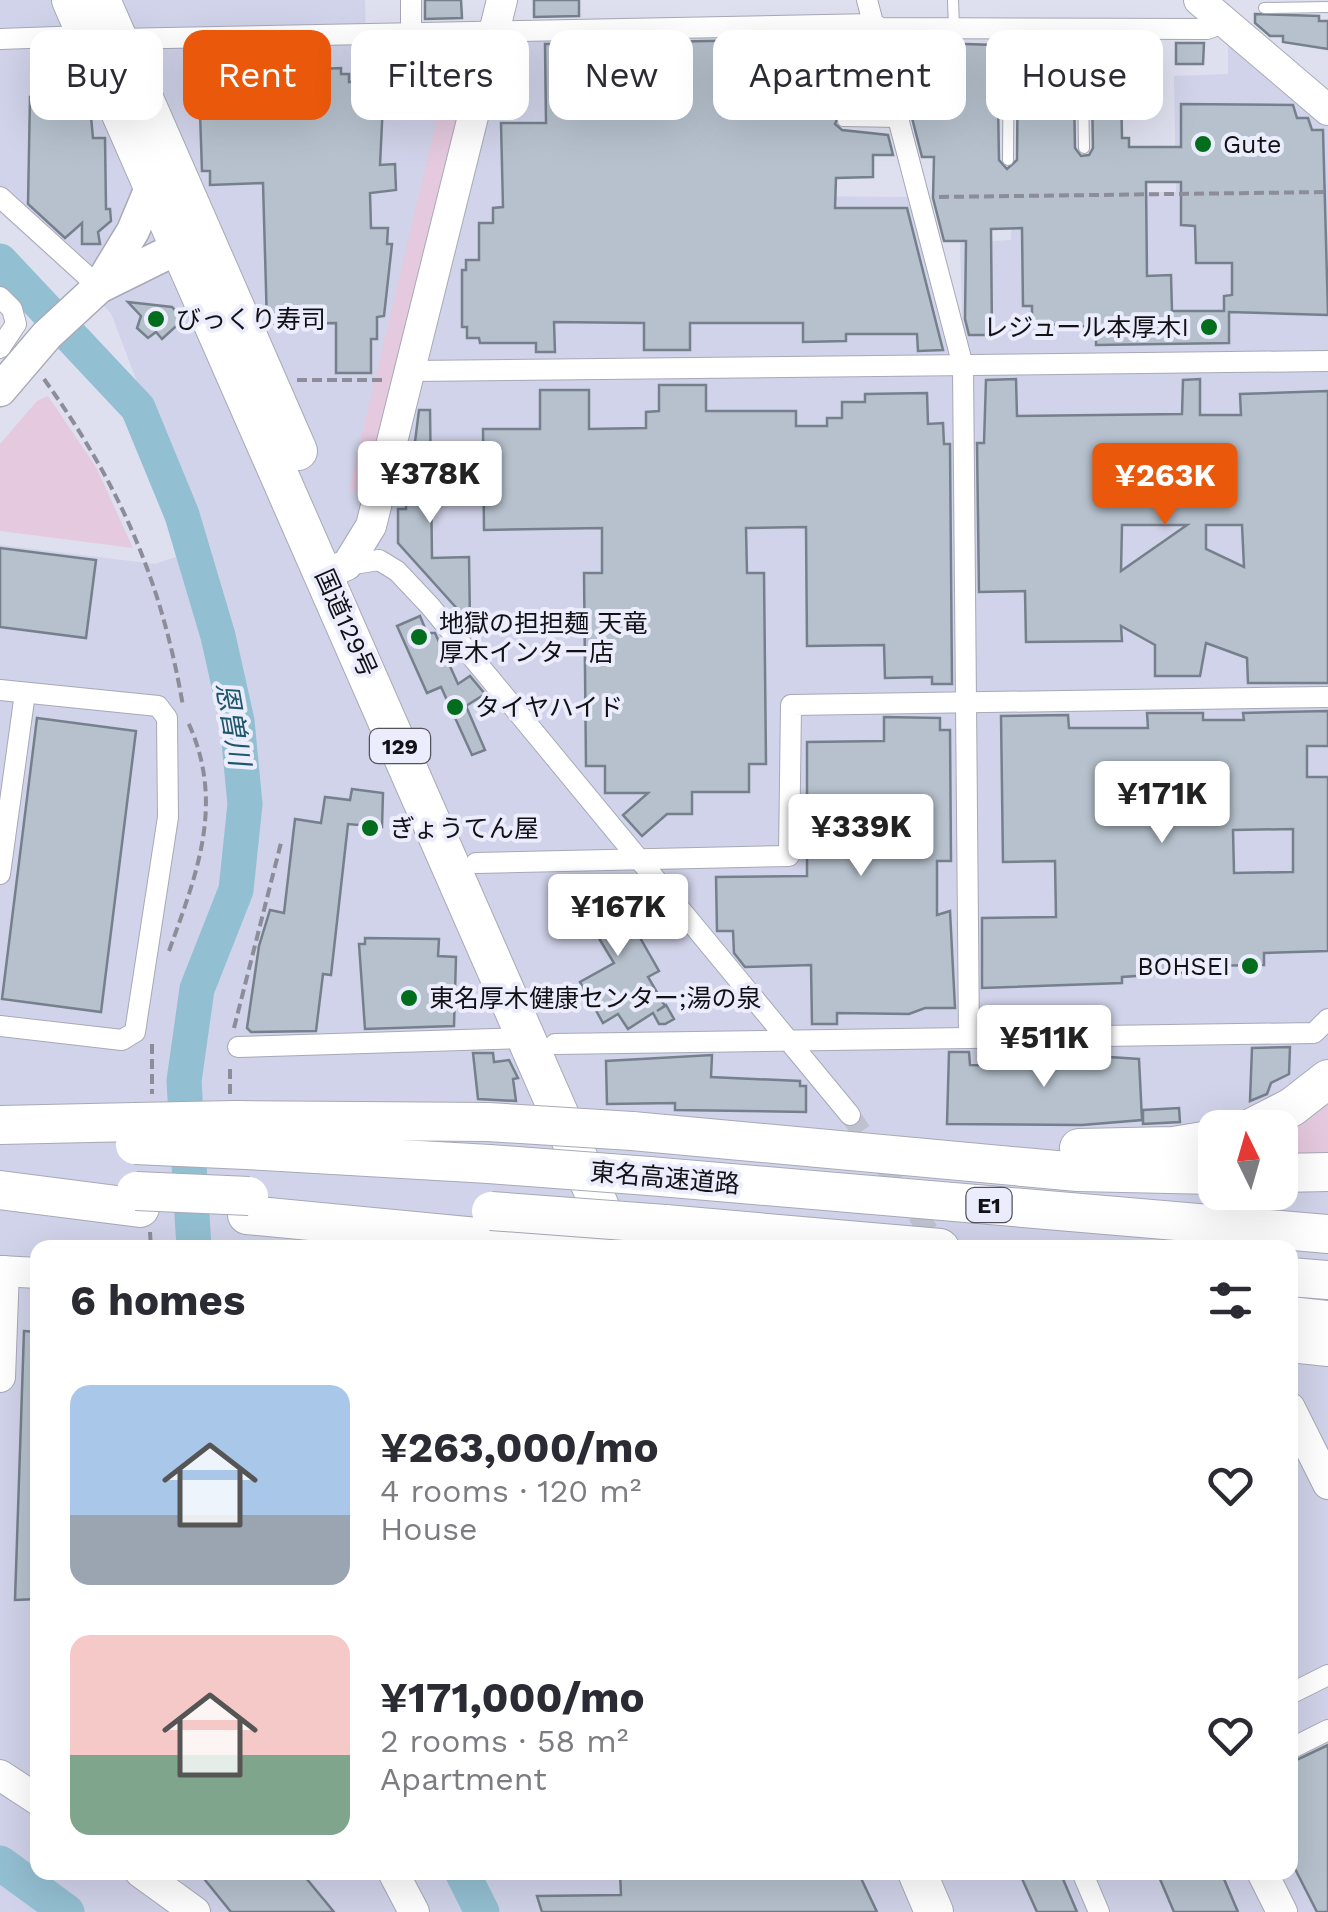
<!DOCTYPE html>
<html lang="en">
<head>
<meta charset="utf-8">
<style>
	:root { --surface:#fff; --page:#f2f2f3; --text:#2b2b33; --muted:#7c7c81; --accent:#ea580c }
	body { margin:0; font-family:"Work Sans","Noto Sans JP",sans-serif; background:var(--page); color:var(--text); height:100vh; display:flex; flex-direction:column; font-size:38px; white-space:nowrap }
	* { box-sizing:border-box; margin:0 }
	p { font-size:32px; color:var(--muted) }
	.icon { flex:none; width:55px; height:55px; fill:none; stroke:currentColor; stroke-width:2; stroke-linecap:round; stroke-linejoin:round }
	.map { position:relative; flex:1; overflow:hidden }
	.panel { position:absolute; left:30px; top:1240px; width:1268px; height:640px; display:flex; flex-direction:column; background:var(--surface); border-radius:20px; box-shadow:0 10px 40px #0002 }
	.panel>* { flex:none }
	.guide { position:absolute; left:30px; top:30px; width:1270px; height:90px; display:flex; gap:20px }
	.needle { width:65px; rotate:355deg }
	.tools { position:absolute; left:1198px; top:1110px; display:grid; gap:20px }
	.tools a { display:grid; place-items:center; width:100px; height:100px; border-radius:20px; background:var(--surface); box-shadow:0 10px 40px #0002; font-size:50px }
	.price { position:absolute; translate:-50% -85px; padding:0 22px; border-radius:10px; background:#fff; color:#222; font-size:32px; line-height:65px; filter:drop-shadow(0 2px 5px #0008) }
	.price::after { content:''; position:absolute; left:50%; top:60px; width:30px; height:22px; margin-left:-15px; background:inherit; clip-path:polygon(0 0,100% 0,50% 100%) }
	.price.selected { background:var(--accent); color:#fff }
	ul { padding:0; list-style:none }
	li { display:flex; align-items:center; gap:30px; height:250px; padding:0 40px }
	li span { display:grid; place-items:center; flex:none; width:280px; height:200px; border-radius:20px; color:#555 }
	li>.icon { margin-inline-start:auto }
	span .icon { width:120px; height:120px; fill:#fffc; stroke-width:1 }
	li b { font-size:42px }
	h2 { display:flex; justify-content:space-between; align-items:center; height:120px; padding:0 40px; font-size:42px }
	.chip { padding:0 35px; border-radius:20px; background:var(--surface); box-shadow:0 10px 40px #0002; font-size:35px; line-height:90px }
	.chip.selected { background:var(--accent); color:#fff }
	.map>svg:first-child { display:block }
	.built { fill:#d0d3e9; fill-rule:evenodd }
	.green { fill:#e5c9de }
	.lines { fill:none; stroke-linecap:round; stroke-linejoin:round }
	.river { stroke:#93bfd2; stroke-width:35 }
	.building { fill:#b6c1cd; stroke:#76808c; stroke-width:2.5; fill-rule:evenodd }
	.street-tunnel { stroke:#bfc1ce; stroke-width:20; stroke-dasharray:20 10; stroke-linecap:butt }
	.lane-casing { stroke:#a7a9b7; stroke-width:12 }
	.street-casing { stroke:#a7a9b7; stroke-width:22 }
	.secondary-casing { stroke:#a7a9b7; stroke-width:32 }
	.primary-casing { stroke:#a7a9b7; stroke-width:35 }
	.highway-casing { stroke:#a7a9b7; stroke-width:40 }
	.path { stroke:#8c8d98; stroke-width:4; stroke-dasharray:10 5; stroke-linecap:butt }
	.lane { stroke:#fff; stroke-width:10 }
	.street { stroke:#fff; stroke-width:20 }
	.secondary { stroke:#fff; stroke-width:30 }
	.primary { stroke:#fff; stroke-width:32 }
	.highway { stroke:#fff; stroke-width:38 }
	.highway-bridge-casing { stroke:#a7a9b7; stroke-width:40; stroke-linecap:butt }
	.highway-bridge { stroke:#fff; stroke-width:38 }
	.poi-dot { fill:#026e1d; stroke:#ebedfc; stroke-width:4 }
	.labels { text-anchor:middle; dominant-baseline:central; stroke-width:8; stroke-linejoin:round; paint-order:stroke }
	.shield { fill:#ebedfc; stroke:#52535b; stroke-width:2.5 }
	.shield-label { font-size:22px; font-weight:bold; fill:#111116 }
	.poi-label { font-size:25px; fill:#111116; stroke:#ebedfc; text-anchor:start }
	.street-label { font-size:25px; fill:#111116; stroke:#ebedfc }
	.water-label { font-size:28px; font-style:italic; fill:#1e566b; stroke:#ebedfc }
</style>
</head>
<body>
<div class="map">
<svg width="1328" height="1912" viewBox="0 0 1328 1912">
	<rect width="100%" height="100%" fill="#dee0ef"/>
	<path class="built" d="M0 0H365L366 40 793 34 799 196 909 197 963 345 960 243 1011 240 1012 193 1176 192 1174 76 1228 74V38L1328 122V1912H0V545L155 564 200 549 111 313 0 213ZM1215 1128H1280V1192H1215ZM38 1248H1290V1872H38Z"/>
	<g class="green">
		<polygon points="454,47 480,47 369,496 349,489"/>
		<polygon points="48,396 96,467 133,548 0,531 0,444 37,401"/>
		<polygon points="1328,1091 1328,1161 1280,1160 1280,1128"/>
	</g>
	<g class="lines">
		<g class="river">
			<polyline points="0,261 138,408 182,515 218,636 237,721 245,804 236,890 197,989 184,1081 194,1248"/>
			<polyline points="0,1863 67,1912"/>
			<polyline points="462,1872 482,1912"/>
		</g>
	</g>
	<g class="building">
		<polygon points="425,0 461,0 462,18 425,19"/>
		<polygon points="534,0 579,0 579,16 534,17"/>
		<polygon points="1255,14 1319,16 1319,21 1328,21 1328,49 1283,42 1283,36 1270,36 1255,23"/>
		<polygon points="863,38 872,113 840,113 835,124 842,130 888,135 893,155 873,155 873,177 836,178 835,208 907,208 943,350 918,351 917,334 846,334 846,341 803,342 803,323 690,323 690,350 644,350 644,323 554,322 555,352 536,352 536,343 480,343 479,338 467,338 467,327 462,327 462,270 466,270 466,260 479,260 479,223 493,223 493,208 503,207 501,123 546,123 545,44 620,43 620,67 655,67 655,42"/>
		<path d="M897 42 997 45 999 160 1007 169 1017 160 1018 50 1050 49V42H1073L1075 148 1081 156 1089 155 1093 148 1091 42H1121V52H1128V60L1160 61V88H1121L1122 138H1129V147H1181V104L1293 105 1297 118H1308L1312 130H1323L1328 315 1229 312V343L1096 345V327L1032 323V306H1023L1022 228 991 229 992 335H969L965 319 966 241H944L933 198 934 157H922L898 63ZM1146 182H1181V225L1195 226 1196 263H1232V295L1224 296V311H1172L1171 275 1147 276Z"/>
		<polygon points="1176,43 1204,43 1203,64 1176,64"/>
		<polygon points="247,50 248,85 320,84 320,69 341,68 341,74 349,74 349,82 384,82 380,165 395,164 396,190 370,193 371,228 388,228 387,244 392,244 384,316 377,317 377,339 371,339 371,373 336,373 336,323 267,324 263,183 210,185 210,171 202,171 199,83 209,83 210,51"/>
		<polygon points="89,96 93,138 105,138 106,209 110,209 111,221 98,232 100,244 82,244 82,223 65,238 28,204 30,97"/>
		<polygon points="128,302 172,307 184,319 162,339 156,332 148,338 137,328 141,316"/>
		<path d="M1016 379 1017 416 1182 414 1183 380 1200 379V415H1241L1240 394 1328 391V683H1248L1247 658 1206 643 1200 676H1155V645L1121 626 1122 641 1026 642 1025 591 979 592 977 443H984L986 380ZM1122 525H1187L1121 571ZM1206 525H1242L1244 567 1206 549Z"/>
		<polygon points="659,385 706,385 706,411 796,411 796,426 827,426 827,418 842,418 842,402 865,402 865,394 927,393 928,424 943,423 944,444 950,444 952,684 932,684 932,677 885,678 884,645 807,646 806,527 746,528 747,573 764,573 766,764 749,764 749,792 692,792 692,814 667,814 642,836 623,815 648,793 605,793 605,766 586,766 584,573 602,573 602,528 484,530 483,429 540,429 540,390 589,390 589,429 646,428 646,412 659,411"/>
		<polygon points="419,410 430,410 432,558 469,557 470,623 398,543 398,509 406,509 406,474 411,474"/>
		<polygon points="0,548 96,560 86,638 0,627"/>
		<polygon points="420,616 427,633 435,633 458,684 470,676 485,694 466,706 485,750 472,755 441,687 427,693 397,626"/>
		<path d="M1328 711V746H1307V777H1328V951L1264 953V965L1195 966V972L1122 977V983L982 988V918L1056 917 1055 861 1003 862 1001 716 1068 715 1069 728H1148L1147 713H1203V720H1244L1243 713ZM1293 829V872L1234 873 1233 830Z"/>
		<polygon points="884,717 940,718 940,730 950,730 951,861 937,861 937,915 950,911 955,1008 925,1008 909,1014 837,1013 837,1024 812,1024 811,965 745,967 734,953 733,931 717,931 716,877 807,876 807,742 884,741"/>
		<polygon points="37,718 136,731 101,1012 2,999"/>
		<polygon points="352,789 383,793 382,827 348,824 331,975 323,974 316,1031 251,1032 247,1028 259,946 270,910 284,913 295,819 321,823 325,797 350,800"/>
		<polygon points="606,878 659,971 648,977 665,1006 657,1011 666,1005 674,1019 665,1024 659,1024 653,1013 628,1029 618,1014 603,1023 580,982 614,963 563,879"/>
		<polygon points="365,938 439,939 438,956 456,957 454,1026 365,1029 359,944 365,944"/>
		<polygon points="1290,1047 1289,1074 1271,1083 1267,1094 1250,1101 1252,1048"/>
		<polygon points="1018,1051 1139,1059 1142,1120 1082,1125 947,1124 949,1052 969,1052 970,1065 1011,1066 1011,1057 1018,1057"/>
		<polygon points="473,1053 493,1053 494,1062 509,1060 518,1078 513,1079 516,1101 478,1099"/>
		<polygon points="712,1055 711,1077 800,1081 800,1086 806,1086 806,1112 675,1110 675,1103 607,1104 606,1061"/>
		<polygon points="1179,1108 1180,1122 1143,1124 1143,1110"/>
		<polygon points="24,1331 38,1332 38,1599 15,1600"/>
		<polygon points="1328,1745 1328,1912 1317,1912 1290,1859 1290,1763"/>
		<polygon points="214,1872 301,1872 334,1912 231,1912 205,1880"/>
		<polygon points="620,1872 858,1872 877,1912 542,1912 537,1896 621,1895"/>
		<polygon points="1019,1872 1060,1872 1077,1912 1037,1912"/>
		<polygon points="1157,1872 1221,1872 1238,1912 1174,1912"/>
	</g>
	<g class="lines">
		<polyline class="street-tunnel" points="850,1115 940,1248"/>
		<defs>
			<g id="lane">
				<polyline points="953,0 954,28"/>
				<polyline points="1264,8 1328,7"/>
				<polyline points="1082,29 1084,148"/>
				<polyline points="843,121 899,122"/>
				<polyline points="1008,160 1009,29"/>
			</g>
			<g id="street">
				<polyline points="867,0 963,366 969,1038"/>
				<polyline points="411,33 411,0"/>
				<polyline points="0,39 85,36"/>
				<polyline points="116,39 874,24 881,28 1207,29 1226,22"/>
				<polyline points="0,197 99,287"/>
				<polyline points="0,297 12,309 16,324 0,348"/>
				<polyline points="412,371 1328,361"/>
				<polyline points="347,565 379,560 397,571 430,606 850,1115"/>
				<polyline points="0,690 158,706 167,718 168,817 135,1032 122,1040 0,1026"/>
				<polyline points="476,863 789,856 791,705 1328,697"/>
				<polyline points="0,874 25,693"/>
				<polyline points="555,1044 1314,1033 1328,1019"/>
				<polyline points="238,1047 526,1038"/>
				<polyline points="1290,1694 1328,1675"/>
				<polyline points="1290,1749 1328,1730"/>
				<polyline points="1082,1872 1099,1912"/>
			</g>
			<g id="secondary">
				<polyline points="1199,0 1328,110"/>
				<polyline points="325,574 347,565 371,526 502,0"/>
				<polyline points="0,1271 38,1273"/>
				<polyline points="1290,1347 1328,1351"/>
				<polyline points="0,1377 4,1271"/>
				<polyline points="1290,1408 1328,1484"/>
				<polyline points="0,1775 38,1800"/>
				<polyline points="140,1872 195,1912"/>
				<polyline points="393,1872 414,1912"/>
				<polyline points="1262,1872 1282,1912"/>
			</g>
			<g id="primary">
				<polyline points="99,287 133,231 151,188"/>
				<polyline points="0,390 47,335 99,287 200,237"/>
			</g>
			<g id="highway">
				<polyline points="71,0 618,1248"/>
				<polyline points="101,0 298,451"/>
				<polyline points="236,1120 488,1122"/>
				<polyline points="0,1125 135,1122"/>
				<polyline points="1251,1128 1292,1107 1328,1079"/>
				<polyline points="632,1131 1078,1172 1215,1175"/>
				<polyline points="1079,1148 1174,1146 1215,1139"/>
				<polyline points="246,1150 489,1164"/>
				<polyline points="1280,1173 1328,1172"/>
				<polyline points="649,1176 1328,1234"/>
				<polyline points="0,1190 140,1208"/>
				<polyline points="247,1215 593,1248"/>
				<polyline points="665,1224 940,1248"/>
				<polyline points="1290,1277 1328,1280"/>
				<polyline points="1290,1316 1328,1320"/>
				<polyline points="917,1872 934,1912"/>
			</g>
		</defs>
		<use href="#lane" class="lane-casing"/>
		<use href="#street" class="street-casing"/>
		<use href="#secondary" class="secondary-casing"/>
		<use href="#primary" class="primary-casing"/>
		<use href="#highway" class="highway-casing"/>
		<g class="path">
			<polyline points="939,197 1328,192"/>
			<path d="M44 379C119 484 161 578 183 706"/>
			<polyline points="297,380 382,380"/>
			<path d="M169 951C197 873 226 802 187 720"/>
			<polyline points="234,1028 282,839"/>
			<polyline points="152,1044 152,1094"/>
			<polyline points="230,1094 230,1064"/>
			<polyline points="150,1232 151,1248"/>
			<polyline points="1290,1660 1296,1672"/>
		</g>
		<use href="#lane" class="lane"/>
		<use href="#street" class="street"/>
		<use href="#secondary" class="secondary"/>
		<use href="#primary" class="primary"/>
		<use href="#highway" class="highway"/>
		<defs>
			<g id="highway-bridge">
				<polyline points="135,1122 236,1120"/>
				<polyline points="488,1122 632,1131"/>
				<polyline points="135,1145 246,1150"/>
				<polyline points="489,1164 649,1176"/>
				<polyline points="136,1191 249,1196"/>
				<polyline points="491,1211 665,1224"/>
			</g>
		</defs>
		<use href="#highway-bridge" class="highway-bridge-casing"/>
		<use href="#highway-bridge" class="highway-bridge"/>
	</g>
	<g class="poi-dot">
		<circle cx="1203" cy="144" r="10"/>
		<circle cx="156" cy="319" r="10"/>
		<circle cx="1209" cy="327" r="10"/>
		<circle cx="419" cy="637" r="10"/>
		<circle cx="455" cy="707" r="10"/>
		<circle cx="370" cy="828" r="10"/>
		<circle cx="1250" cy="966" r="10"/>
		<circle cx="409" cy="998" r="10"/>
	</g>
	<g class="labels">
		<g class="shield">
			<rect x="370" y="729" width="60" height="34" rx="8"/>
			<rect x="966.5" y="1188" width="45" height="34" rx="8"/>
		</g>
		<g class="shield-label">
			<text x="400" y="746">129</text>
			<text x="989" y="1205">E1</text>
		</g>
		<g class="poi-label">
			<text x="1223" y="144">Gute</text>
			<text x="176" y="319">びっくり寿司</text>
			<text x="1189" y="327" text-anchor="end">レジュール本厚木I</text>
			<text x="439" y="623">地獄の担担麺 天竜<tspan x="439" dy="29">厚木インター店</tspan></text>
			<text x="475" y="707">タイヤハイド</text>
			<text x="390" y="828">ぎょうてん屋</text>
			<text x="1230" y="966" text-anchor="end">BOHSEI</text>
			<text x="429" y="998">東名厚木健康センター;湯の泉</text>
		</g>
		<g class="street-label">
			<text transform="translate(346 623) rotate(66)">国道129号</text>
			<text transform="translate(665 1178) rotate(5)">東名高速道路</text>
		</g>
		<g class="water-label">
			<text transform="translate(233 724) rotate(80)">恩曽川</text>
		</g>
	</g>
</svg>
<div class="tools">
<a><svg class="needle" viewBox="-14 -14 28 28"><path d="M0-13l5 13h-10z" fill="#e53935"/><path d="M0 13l5-13h-10z" fill="#7c7c81"/></svg></a>
</div>
<b class="price" style="left:430px;top:526px">¥378K</b>
<b class="price selected" style="left:1165px;top:528px">¥263K</b>
<b class="price" style="left:1162px;top:846px">¥171K</b>
<b class="price" style="left:861px;top:879px">¥339K</b>
<b class="price" style="left:618px;top:959px">¥167K</b>
<b class="price" style="left:1044px;top:1090px">¥511K</b>
<div class="guide">
<a class="chip">Buy</a>
<a class="chip selected">Rent</a>
<a class="chip">Filters</a>
<a class="chip">New</a>
<a class="chip">Apartment</a>
<a class="chip">House</a>
</div>
<section class="panel">
<h2>6 homes<svg class="icon" aria-label="filters" viewBox="0 0 24 24"><path d="M4 7h16M4 17h16"/><circle cx="9" cy="7" r="2"/><circle cx="15" cy="17" r="2"/></svg></h2>
<ul>
<li><span style="background:linear-gradient(#a9c7e8 65%,#9aa5b1 0)"><svg class="icon" aria-label="home" viewBox="0 0 24 24"><path d="M3 11l9-7 9 7M6 9v11h12V9"/></svg></span><div><b>¥263,000/mo</b><p>4 rooms · 120 m²</p><p>House</p></div><svg class="icon" aria-label="heart" viewBox="0 0 24 24"><path d="M12 20l-8-8c-3-5 5-10 8-4 3-6 11-1 8 4z"/></svg></li>
<li><span style="background:linear-gradient(#f6c9c9 60%,#7fa58c 0)"><svg class="icon" aria-label="home" viewBox="0 0 24 24"><path d="M3 11l9-7 9 7M6 9v11h12V9"/></svg></span><div><b>¥171,000/mo</b><p>2 rooms · 58 m²</p><p>Apartment</p></div><svg class="icon" aria-label="heart" viewBox="0 0 24 24"><path d="M12 20l-8-8c-3-5 5-10 8-4 3-6 11-1 8 4z"/></svg></li>
</ul>
</section>
</div>
</body>
</html>
